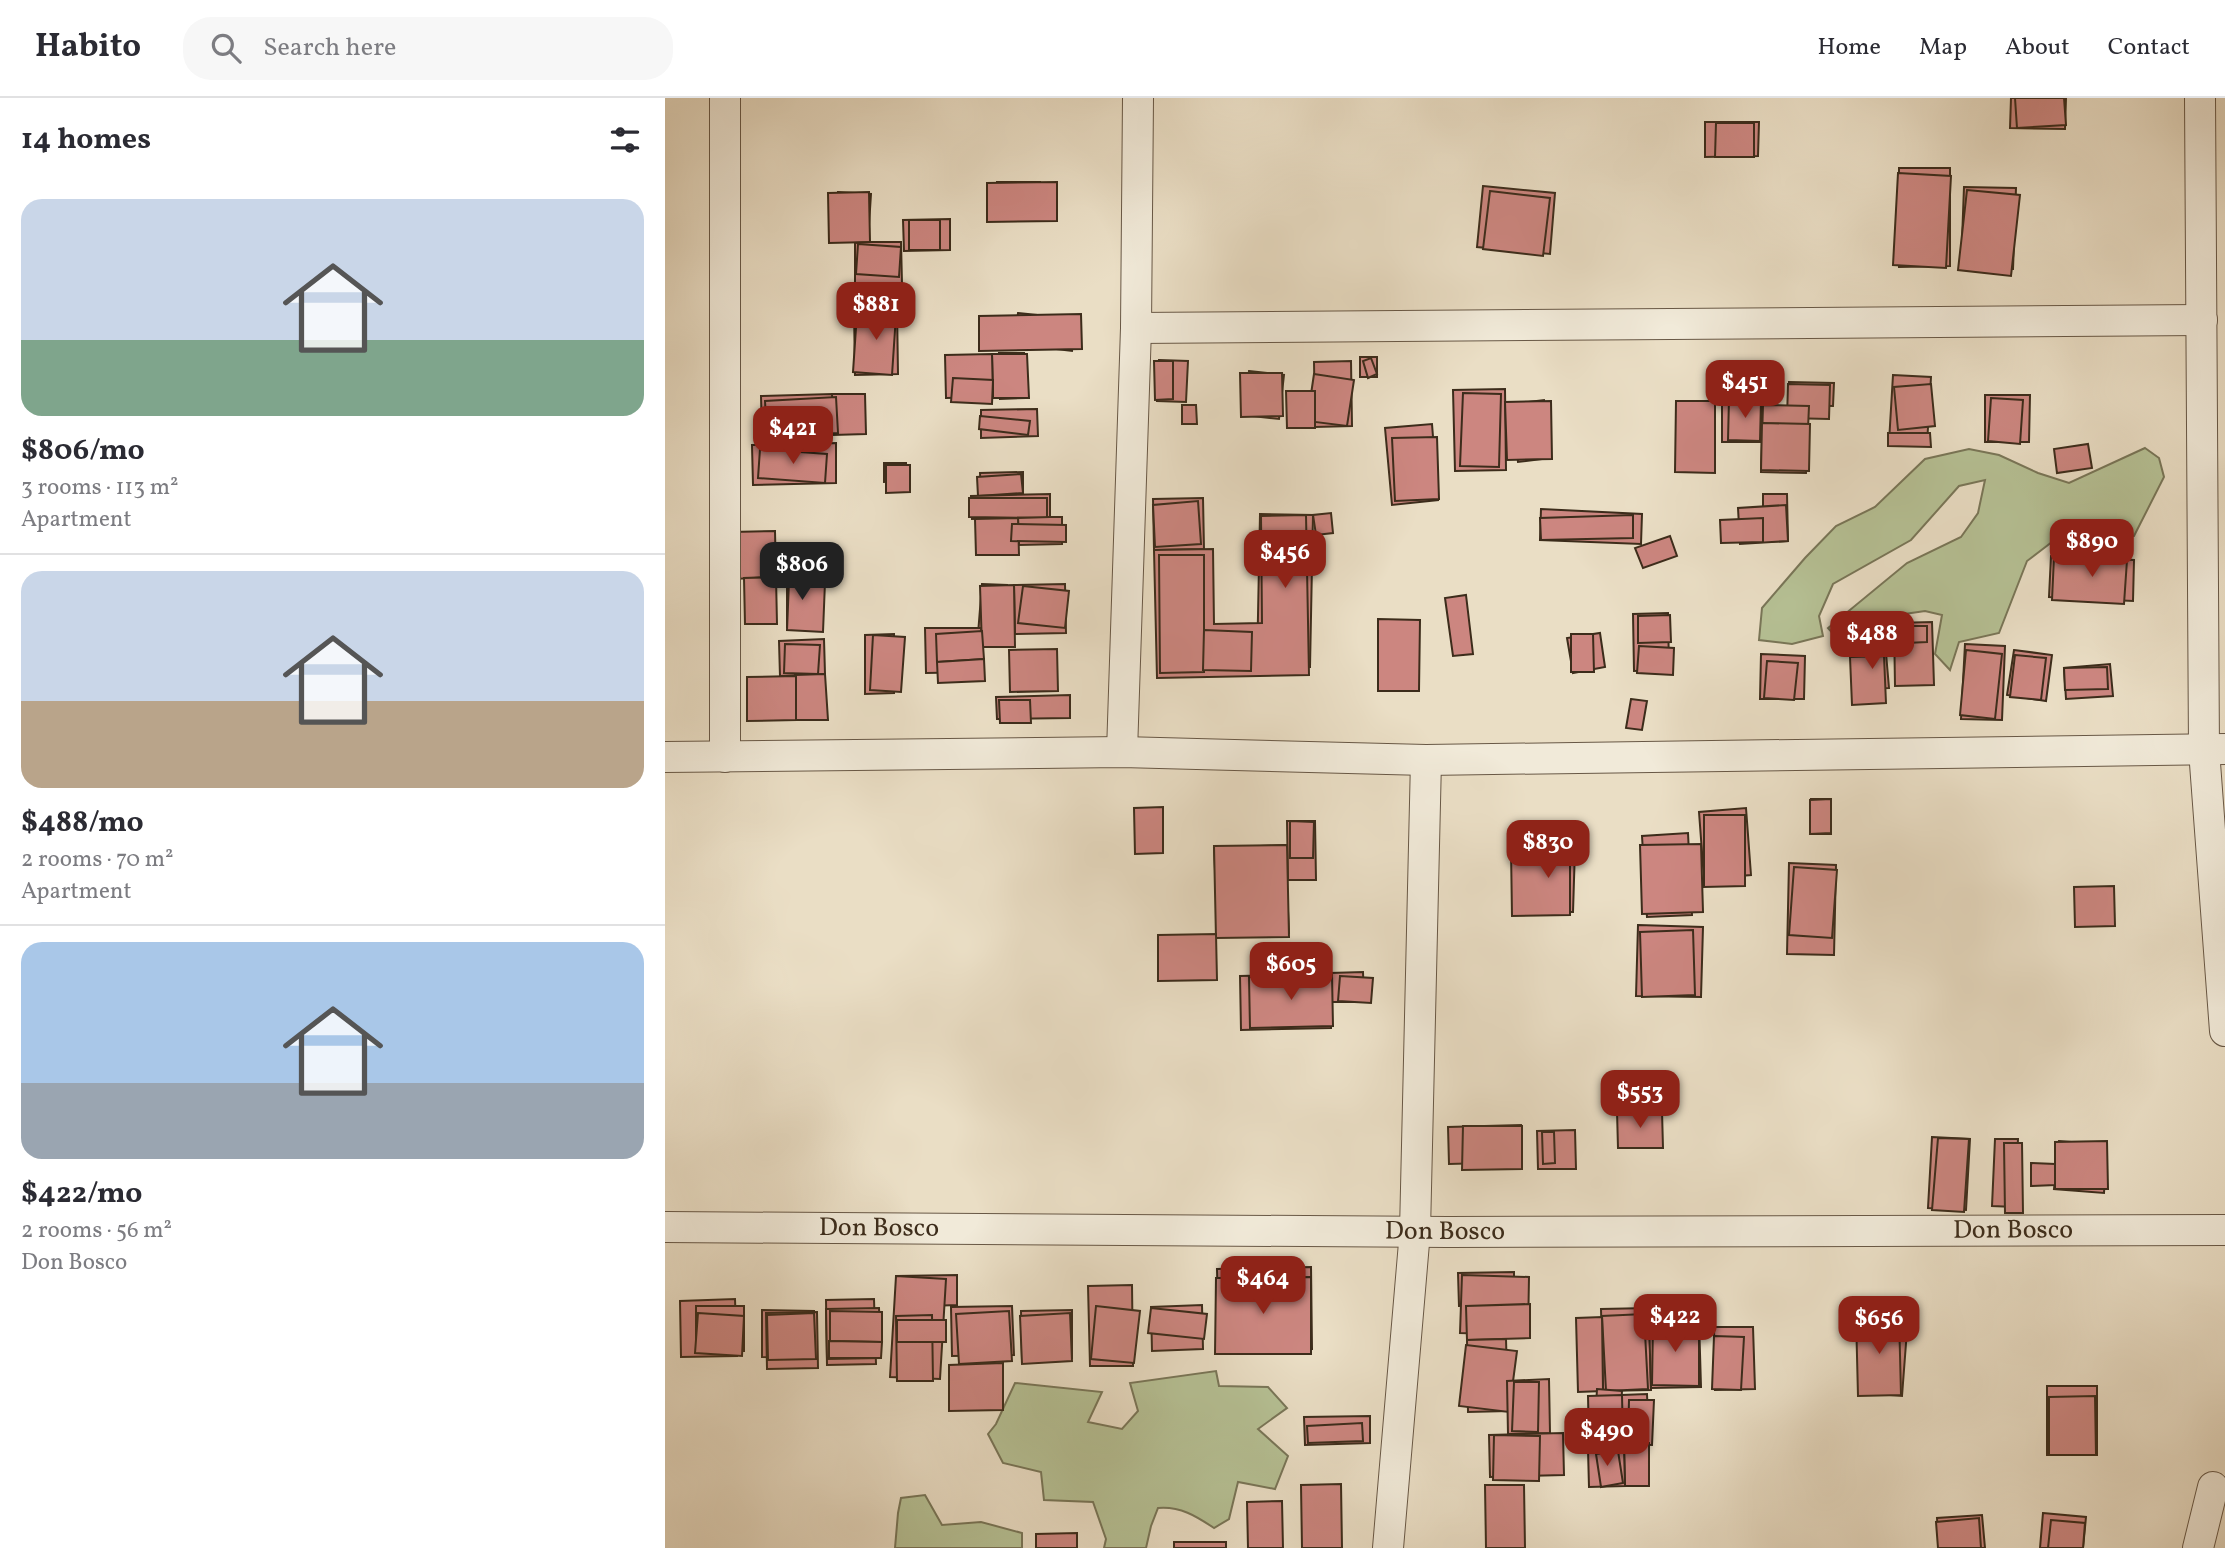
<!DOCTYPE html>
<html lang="en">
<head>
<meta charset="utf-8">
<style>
	:root { --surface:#fff; --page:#f7f7f7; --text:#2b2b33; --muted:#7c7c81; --line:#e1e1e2; --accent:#8f2418 }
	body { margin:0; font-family:Vollkorn,serif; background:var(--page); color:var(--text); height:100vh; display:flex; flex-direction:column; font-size:26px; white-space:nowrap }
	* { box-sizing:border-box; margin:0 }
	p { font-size:23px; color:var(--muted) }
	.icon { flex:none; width:38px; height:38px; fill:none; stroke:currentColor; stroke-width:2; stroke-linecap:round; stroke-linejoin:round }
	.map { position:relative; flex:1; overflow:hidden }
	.panel { display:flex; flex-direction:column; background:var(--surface); width:665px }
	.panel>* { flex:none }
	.price { position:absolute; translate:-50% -60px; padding:0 16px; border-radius:14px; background:var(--accent); color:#fff; font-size:23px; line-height:46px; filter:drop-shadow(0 2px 4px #0008) }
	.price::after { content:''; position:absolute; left:50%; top:42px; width:21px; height:16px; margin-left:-10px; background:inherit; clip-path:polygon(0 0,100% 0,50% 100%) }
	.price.active { background:#222; color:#fff }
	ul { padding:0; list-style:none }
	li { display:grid; align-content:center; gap:14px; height:371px; padding:0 21px }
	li+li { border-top:2px solid var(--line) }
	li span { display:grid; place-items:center; height:217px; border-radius:21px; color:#555 }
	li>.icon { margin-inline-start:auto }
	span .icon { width:126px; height:126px; fill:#fffc; stroke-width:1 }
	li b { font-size:30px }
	h2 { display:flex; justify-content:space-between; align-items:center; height:84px; padding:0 21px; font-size:30px }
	header { display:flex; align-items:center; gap:42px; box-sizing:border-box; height:98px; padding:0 35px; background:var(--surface); border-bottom:2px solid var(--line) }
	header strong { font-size:33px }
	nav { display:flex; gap:38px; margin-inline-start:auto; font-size:24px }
	.search { width:490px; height:63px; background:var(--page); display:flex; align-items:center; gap:18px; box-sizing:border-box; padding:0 24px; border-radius:28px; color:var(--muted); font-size:26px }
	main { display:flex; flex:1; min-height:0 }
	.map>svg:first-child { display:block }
	.green { fill:#b6c195; stroke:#797658; stroke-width:2 }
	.building { fill:#cc8680; stroke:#3c2c1b; stroke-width:2 }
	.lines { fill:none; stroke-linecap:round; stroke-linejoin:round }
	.street-casing { stroke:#685846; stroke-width:32 }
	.street { stroke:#f1ead9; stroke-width:30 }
	.labels { text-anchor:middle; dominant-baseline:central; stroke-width:5; stroke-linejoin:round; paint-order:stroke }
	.street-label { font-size:26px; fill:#3c2c1b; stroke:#f1ead9 }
</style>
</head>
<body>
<header>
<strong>Habito</strong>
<div class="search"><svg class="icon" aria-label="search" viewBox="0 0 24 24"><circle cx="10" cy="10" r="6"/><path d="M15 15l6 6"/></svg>Search here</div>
<nav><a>Home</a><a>Map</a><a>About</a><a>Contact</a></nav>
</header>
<main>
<section class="panel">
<h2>14 homes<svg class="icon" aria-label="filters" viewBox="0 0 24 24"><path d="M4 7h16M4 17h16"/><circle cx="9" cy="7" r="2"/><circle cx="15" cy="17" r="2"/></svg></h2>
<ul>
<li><span style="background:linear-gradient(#c9d6e8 65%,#7fa58c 0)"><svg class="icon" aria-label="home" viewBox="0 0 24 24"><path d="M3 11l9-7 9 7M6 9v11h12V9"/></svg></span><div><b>$806/mo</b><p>3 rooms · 113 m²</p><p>Apartment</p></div></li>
<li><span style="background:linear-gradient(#c9d6e8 60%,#b9a48a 0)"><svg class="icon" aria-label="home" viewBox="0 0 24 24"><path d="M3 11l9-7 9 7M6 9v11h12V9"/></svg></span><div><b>$488/mo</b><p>2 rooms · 70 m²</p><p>Apartment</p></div></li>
<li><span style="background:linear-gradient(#a9c7e8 65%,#9aa5b1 0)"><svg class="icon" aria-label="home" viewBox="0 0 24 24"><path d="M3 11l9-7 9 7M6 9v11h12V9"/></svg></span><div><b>$422/mo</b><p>2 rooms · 56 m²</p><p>Don Bosco</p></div></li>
</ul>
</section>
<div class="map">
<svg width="1560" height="1450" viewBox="0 0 1560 1450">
	<rect width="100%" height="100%" fill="#eadec5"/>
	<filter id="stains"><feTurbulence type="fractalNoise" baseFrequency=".00286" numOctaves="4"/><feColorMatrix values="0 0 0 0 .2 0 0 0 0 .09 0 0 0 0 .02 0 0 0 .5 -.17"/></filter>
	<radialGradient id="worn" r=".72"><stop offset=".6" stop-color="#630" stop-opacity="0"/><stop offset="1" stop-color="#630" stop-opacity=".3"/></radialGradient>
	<g class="green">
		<polygon points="1480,350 1494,360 1499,379 1469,438 1400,434 1362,463 1334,535 1294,544 1285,572 1270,556 1277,517 1260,513 1219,519 1212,546 1180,549 1163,530 1242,465 1296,439 1313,415 1320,382 1294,388 1246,442 1168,486 1154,518 1158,538 1127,546 1094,542 1097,510 1140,460 1171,428 1210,409 1260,361 1304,351 1334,357 1373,375 1404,385"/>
		<path d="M551 1273 554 1288 603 1289 622 1310 593 1331 623 1358 610 1391 573 1384 564 1421 549 1430C531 1418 515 1408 493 1410L486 1428 481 1450H439L441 1441 428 1404 379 1402 376 1374 338 1365 323 1336 331 1326 350 1285 437 1294 423 1324 457 1331 473 1313 465 1285Z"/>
		<polygon points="260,1397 277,1427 316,1424 357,1435 357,1450 230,1450 233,1415 236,1400"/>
	</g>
	<g class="building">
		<polygon points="1346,0 1401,0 1400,31 1345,30"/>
		<polygon points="1350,0 1399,0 1401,27 1352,30"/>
		<polygon points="1040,24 1094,24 1093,58 1040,59"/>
		<polygon points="1051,25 1089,25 1089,59 1050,59"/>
		<polygon points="1234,70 1285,70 1285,168 1234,169"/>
		<polygon points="1233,75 1286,78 1281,170 1228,167"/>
		<polygon points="332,84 375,84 375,121 331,122"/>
		<polygon points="392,84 392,123 322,124 322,85"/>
		<polygon points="818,88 890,95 885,156 812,149"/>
		<polygon points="1299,89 1351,90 1348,171 1296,169"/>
		<polygon points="1302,92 1355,97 1346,178 1293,172"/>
		<polygon points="825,93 885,100 878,158 818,151"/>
		<polygon points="173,94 206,96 203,142 171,141"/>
		<polygon points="204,94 205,144 164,145 163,95"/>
		<polygon points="285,121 285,152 239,153 238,122"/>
		<rect x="244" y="122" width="31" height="30"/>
		<polygon points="205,144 236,144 237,186 190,187 190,145"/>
		<polygon points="193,146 236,149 234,179 191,176"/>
		<polygon points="232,210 233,276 190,277 189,211"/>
		<polygon points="192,215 231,217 227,277 188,274"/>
		<polygon points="353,215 411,221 407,253 349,246"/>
		<polygon points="416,216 417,251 314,253 314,218"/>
		<polygon points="334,255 359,255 360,300 335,301"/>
		<polygon points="327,256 362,256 364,300 328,300"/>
		<polygon points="327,256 328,299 281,300 280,257"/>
		<rect x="695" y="259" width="17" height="20"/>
		<polygon points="706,260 712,276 703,280 698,263"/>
		<polygon points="494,262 523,263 521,304 492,303"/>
		<polygon points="489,263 508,263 508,301 490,302"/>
		<polygon points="686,263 687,328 650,329 649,264"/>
		<polygon points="584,273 619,277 614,321 579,317"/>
		<polygon points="575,275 617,275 618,318 576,319"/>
		<polygon points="649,276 689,282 682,328 642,323"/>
		<polygon points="1228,277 1266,279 1262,346 1224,344"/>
		<polygon points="288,280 328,282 327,306 286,304"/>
		<polygon points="1124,284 1169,285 1168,308 1124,307"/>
		<rect x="1057" y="286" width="40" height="58"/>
		<polygon points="1123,286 1165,287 1164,321 1122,320"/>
		<polygon points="1266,286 1270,328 1233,332 1229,289"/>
		<polygon points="840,291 841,372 790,373 788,292"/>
		<polygon points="621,293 650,293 650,330 622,330"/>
		<polygon points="798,295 836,296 834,369 795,368"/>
		<polygon points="167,296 200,296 201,336 168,337"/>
		<polygon points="167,296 168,335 97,337 96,298"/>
		<polygon points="1320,297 1365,297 1364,344 1320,344"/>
		<polygon points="171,299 173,335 102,340 100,303"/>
		<polygon points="1326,300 1358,302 1355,346 1323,343"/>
		<polygon points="1064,301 1096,302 1095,343 1063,342"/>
		<polygon points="879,302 886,360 853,364 846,306"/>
		<polygon points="886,303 887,361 842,362 840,304"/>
		<polygon points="1011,303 1050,303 1050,375 1010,374"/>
		<polygon points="517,307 531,307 532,326 517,326"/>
		<polygon points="1098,307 1144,308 1141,375 1096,374"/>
		<polygon points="372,311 373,338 316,340 316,312"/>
		<polygon points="315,318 365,323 363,337 314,331"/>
		<polygon points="1097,325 1145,326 1144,373 1096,372"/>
		<polygon points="767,326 773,402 727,407 720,330"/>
		<polygon points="1223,335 1265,335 1266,349 1223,348"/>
		<polygon points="772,339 774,401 730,403 727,340"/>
		<polygon points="171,345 171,385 88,387 87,347"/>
		<polygon points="1423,346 1427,370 1392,375 1389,351"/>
		<polygon points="95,351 162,356 160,385 93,380"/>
		<polygon points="219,365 241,365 241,383 219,384"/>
		<polygon points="221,367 245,367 245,394 221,395"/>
		<polygon points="358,374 358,397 316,397 315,375"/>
		<polygon points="356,376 358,395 313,398 312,379"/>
		<polygon points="385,396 385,419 307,421 306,398"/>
		<polygon points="1098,396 1122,396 1123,443 1098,444"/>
		<polygon points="304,400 382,400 382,420 304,419"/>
		<polygon points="538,400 539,451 489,452 488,401"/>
		<polygon points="533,403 536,446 490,449 488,407"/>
		<polygon points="1121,407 1123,443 1075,446 1073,410"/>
		<polygon points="876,411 977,416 976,446 875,442"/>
		<polygon points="666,415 668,435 651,437 648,417"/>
		<polygon points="595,416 648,417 645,569 592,568"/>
		<polygon points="641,417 644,577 492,580 489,452 548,451 549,526 597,525 596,418"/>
		<polygon points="968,417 968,440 876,442 875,420"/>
		<polygon points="385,419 397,419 397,446 354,447 353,420"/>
		<polygon points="353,420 354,457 311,457 310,421"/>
		<polygon points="1098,420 1098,444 1056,445 1055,422"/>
		<polygon points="347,426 401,427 401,444 346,443"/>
		<polygon points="110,433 111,479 68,481 67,434"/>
		<polygon points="1005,438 1012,458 978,470 970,450"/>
		<polygon points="494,457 539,457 539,574 495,575"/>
		<polygon points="1386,458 1469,462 1468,503 1384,499"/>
		<polygon points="1389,459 1462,462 1459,506 1387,502"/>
		<polygon points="152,478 153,528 122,529 122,479"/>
		<polygon points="111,479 112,526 80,526 79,480"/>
		<polygon points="124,483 160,484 158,534 122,532"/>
		<polygon points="317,486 342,487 338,538 313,536"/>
		<polygon points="400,486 401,535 350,536 349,487"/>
		<polygon points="349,487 350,549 317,549 315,488"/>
		<polygon points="358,488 404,493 400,530 353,525"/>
		<polygon points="801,497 808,556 788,558 780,500"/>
		<polygon points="1003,515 1004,572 969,573 968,516"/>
		<polygon points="1005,517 1006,544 973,545 973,518"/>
		<polygon points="713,521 755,522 754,593 713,593"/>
		<polygon points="1267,524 1269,587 1230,588 1229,525"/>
		<polygon points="1240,528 1262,528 1262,544 1241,545"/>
		<polygon points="260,530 316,530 317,574 261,575"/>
		<polygon points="539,532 587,534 586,573 538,572"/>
		<polygon points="317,533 319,561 272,564 271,536"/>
		<polygon points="935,535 940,569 908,575 902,540"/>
		<polygon points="229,536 229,595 200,596 200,537"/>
		<polygon points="906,536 928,536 929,574 906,574"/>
		<polygon points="208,537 240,539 236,594 205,592"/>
		<polygon points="159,541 160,576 115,578 114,543"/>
		<polygon points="120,546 155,547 153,576 119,575"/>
		<polygon points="1300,546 1340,548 1337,622 1296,621"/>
		<polygon points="974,548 1009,550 1008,577 972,575"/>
		<polygon points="392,551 393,593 345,594 344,552"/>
		<polygon points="1301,552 1337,556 1330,621 1295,617"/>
		<polygon points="1349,552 1387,557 1381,603 1342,597"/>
		<polygon points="1221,555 1224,590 1193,591 1191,557"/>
		<polygon points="1096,556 1140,558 1139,601 1095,601"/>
		<polygon points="1350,557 1381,560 1376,602 1345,599"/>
		<polygon points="1219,558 1221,605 1187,607 1185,559"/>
		<polygon points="319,561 320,583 273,585 272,564"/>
		<polygon points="1102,563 1133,565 1129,602 1099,600"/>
		<polygon points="1445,566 1448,598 1401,601 1399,570"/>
		<polygon points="1442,569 1443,591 1400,592 1399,570"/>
		<polygon points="160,576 163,622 131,622 130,577"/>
		<polygon points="131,578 131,622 82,623 82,579"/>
		<polygon points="405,597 405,620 332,621 331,599"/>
		<polygon points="966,601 982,603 977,632 961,630"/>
		<polygon points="334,602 365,602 366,625 335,625"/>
		<polygon points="1146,701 1166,701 1166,736 1145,736"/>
		<polygon points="1166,701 1166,735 1145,736 1145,702"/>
		<polygon points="498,709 498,755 470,756 469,710"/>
		<polygon points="1081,710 1086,777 1039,781 1034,714"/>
		<polygon points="1039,717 1080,717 1080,788 1039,789"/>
		<polygon points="622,723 650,723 651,782 623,782"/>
		<polygon points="625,723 649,724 648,760 625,760"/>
		<polygon points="1023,735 1027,817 982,819 977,738"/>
		<polygon points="1036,746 1038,814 977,816 975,747"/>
		<polygon points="620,747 624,835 553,838 549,750"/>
		<polygon points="622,747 624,839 551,840 549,748"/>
		<polygon points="857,749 910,750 908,814 855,813"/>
		<polygon points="905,750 905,817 847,818 846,751"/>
		<polygon points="1124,765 1171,767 1169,857 1122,856"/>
		<polygon points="1129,769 1172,772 1167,840 1124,837"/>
		<polygon points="1449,788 1450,828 1410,829 1409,789"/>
		<polygon points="973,827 1038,829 1036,899 971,898"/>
		<polygon points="1028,832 1030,897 977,899 975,834"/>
		<polygon points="551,836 552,882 493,883 493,837"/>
		<polygon points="698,874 699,904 665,904 665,875"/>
		<polygon points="665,876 666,930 576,932 575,878"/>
		<polygon points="667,877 668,928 585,930 584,879"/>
		<polygon points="675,878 708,880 706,905 673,903"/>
		<polygon points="993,1012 994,1049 956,1050 954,1014"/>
		<polygon points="952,1013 997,1013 998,1050 953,1050"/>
		<polygon points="856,1027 857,1064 784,1066 783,1029"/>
		<polygon points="798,1028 857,1028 857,1071 797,1072"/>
		<polygon points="910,1032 911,1071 873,1071 872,1033"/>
		<polygon points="877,1034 889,1034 890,1065 878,1066"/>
		<polygon points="1267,1039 1305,1041 1301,1112 1263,1110"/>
		<polygon points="1273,1040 1304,1041 1299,1114 1267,1112"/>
		<polygon points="1330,1041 1353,1041 1350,1109 1327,1108"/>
		<polygon points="1394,1043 1442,1047 1439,1095 1389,1091"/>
		<polygon points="1442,1043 1443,1091 1390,1091 1390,1044"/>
		<polygon points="1339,1045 1357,1045 1358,1115 1340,1115"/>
		<polygon points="1366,1065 1390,1066 1390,1087 1366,1088"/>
		<polygon points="646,1169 647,1251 554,1254 552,1171"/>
		<polygon points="849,1174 849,1207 794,1208 793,1175"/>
		<polygon points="292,1177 292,1207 233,1209 232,1178"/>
		<polygon points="797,1177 864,1179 863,1237 795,1235"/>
		<polygon points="231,1178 281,1181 275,1281 225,1279"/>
		<polygon points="646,1179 646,1256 550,1256 551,1180"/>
		<polygon points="467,1187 468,1268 425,1268 423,1188"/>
		<polygon points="70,1201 72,1258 16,1259 15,1203"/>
		<polygon points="209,1201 211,1266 162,1267 161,1202"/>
		<polygon points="865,1206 865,1240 802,1242 801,1208"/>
		<polygon points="537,1207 538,1251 487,1253 486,1209"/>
		<rect x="31" y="1208" width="48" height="45"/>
		<polygon points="347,1208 349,1257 287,1258 286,1209"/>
		<polygon points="431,1208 475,1213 469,1265 426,1261"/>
		<polygon points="214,1210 216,1260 162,1261 161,1211"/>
		<polygon points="486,1210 542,1216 539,1241 483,1235"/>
		<polygon points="984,1210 986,1292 938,1293 936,1211"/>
		<polygon points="97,1212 149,1213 149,1260 97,1259"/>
		<polygon points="407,1212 407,1260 357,1261 356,1213"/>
		<polygon points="165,1213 217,1214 217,1244 165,1243"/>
		<polygon points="344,1213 347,1263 294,1266 291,1216"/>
		<polygon points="152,1214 153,1270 102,1271 101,1215"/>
		<polygon points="33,1215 79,1218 77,1258 30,1255"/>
		<polygon points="149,1215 151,1261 103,1262 102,1217"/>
		<polygon points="405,1215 407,1263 357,1266 355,1218"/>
		<polygon points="979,1216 983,1291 941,1293 937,1218"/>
		<polygon points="267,1217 268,1283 232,1283 231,1218"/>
		<polygon points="1204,1217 1243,1219 1237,1298 1199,1295"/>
		<polygon points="1234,1217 1236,1297 1193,1298 1191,1218"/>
		<polygon points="937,1219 938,1293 913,1294 911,1220"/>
		<rect x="232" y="1222" width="49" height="22"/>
		<polygon points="1034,1222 1036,1289 986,1290 984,1223"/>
		<polygon points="988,1225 1034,1226 1034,1288 987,1287"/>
		<polygon points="1049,1229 1088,1229 1090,1291 1050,1292"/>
		<polygon points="1049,1238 1079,1239 1076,1292 1047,1291"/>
		<polygon points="841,1241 843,1313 803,1314 802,1242"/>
		<polygon points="164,1243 217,1244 216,1260 164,1260"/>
		<polygon points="801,1247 852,1253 844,1314 794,1308"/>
		<polygon points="338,1265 338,1312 284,1313 284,1267"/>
		<polygon points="884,1281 885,1335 843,1336 842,1283"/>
		<polygon points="849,1284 874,1284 873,1334 847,1333"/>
		<rect x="1382" y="1288" width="50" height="69"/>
		<polygon points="932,1291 957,1293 954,1345 929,1344"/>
		<polygon points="982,1296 984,1345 957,1346 957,1297"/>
		<polygon points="957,1297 958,1343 924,1344 923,1298"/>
		<polygon points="1430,1298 1431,1357 1384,1357 1384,1299"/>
		<polygon points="964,1302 989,1302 987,1347 963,1346"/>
		<polygon points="705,1318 705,1345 640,1347 639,1319"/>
		<polygon points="697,1325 698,1343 643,1345 642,1328"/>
		<polygon points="898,1335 899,1377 825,1379 824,1337"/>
		<polygon points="829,1337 875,1338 874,1383 828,1382"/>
		<polygon points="984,1345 984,1388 960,1388 959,1346"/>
		<polygon points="959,1351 960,1388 924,1389 923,1352"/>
		<polygon points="953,1353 958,1385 936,1389 931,1356"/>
		<polygon points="676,1386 677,1450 637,1450 636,1387"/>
		<polygon points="820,1387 859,1387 860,1450 821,1450"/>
		<polygon points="617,1403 618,1450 583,1450 582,1404"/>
		<polygon points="1378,1415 1421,1419 1418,1450 1375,1450"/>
		<polygon points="1317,1417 1320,1450 1274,1450 1272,1420"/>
		<polygon points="1314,1420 1316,1450 1273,1450 1271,1424"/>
		<polygon points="1386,1422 1420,1425 1418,1450 1383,1450"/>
		<polygon points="412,1435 412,1450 371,1450 371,1436"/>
		<rect x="509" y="1444" width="52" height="6"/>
	</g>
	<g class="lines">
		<defs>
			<g id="street">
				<polyline points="60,0 60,659"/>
				<polyline points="1535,0 1539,652 1560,933"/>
				<polyline points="471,230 1537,222"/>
				<polyline points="457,654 471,230 473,0"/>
				<polyline points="0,659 457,654 761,662 1560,651"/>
				<path id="s1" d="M0 1129 783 1134 1560 1132"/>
				<polyline points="723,1450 750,1133 761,662"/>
				<polyline points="1533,1450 1548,1389"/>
			</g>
		</defs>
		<use href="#street" class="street-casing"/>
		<use href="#street" class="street"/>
	</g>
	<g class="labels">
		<g class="street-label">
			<text stroke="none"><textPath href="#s1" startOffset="214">Don Bosco</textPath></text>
			<text stroke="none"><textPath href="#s1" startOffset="1348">Don Bosco</textPath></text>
			<text stroke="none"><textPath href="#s1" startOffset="780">Don Bosco</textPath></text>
		</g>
	</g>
	<rect width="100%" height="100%" filter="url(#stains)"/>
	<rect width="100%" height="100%" fill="url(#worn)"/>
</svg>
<b class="price" style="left:211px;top:244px">$881</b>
<b class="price" style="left:1080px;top:322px">$451</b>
<b class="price" style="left:128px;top:368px">$421</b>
<b class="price" style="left:1427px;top:481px">$890</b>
<b class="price" style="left:620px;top:492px">$456</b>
<b class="price active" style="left:137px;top:504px">$806</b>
<b class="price" style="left:1207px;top:573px">$488</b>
<b class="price" style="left:883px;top:782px">$830</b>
<b class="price" style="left:626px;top:904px">$605</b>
<b class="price" style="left:975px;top:1032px">$553</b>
<b class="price" style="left:598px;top:1218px">$464</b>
<b class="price" style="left:1010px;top:1256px">$422</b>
<b class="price" style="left:1214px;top:1258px">$656</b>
<b class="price" style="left:942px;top:1370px">$490</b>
</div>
</main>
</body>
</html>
